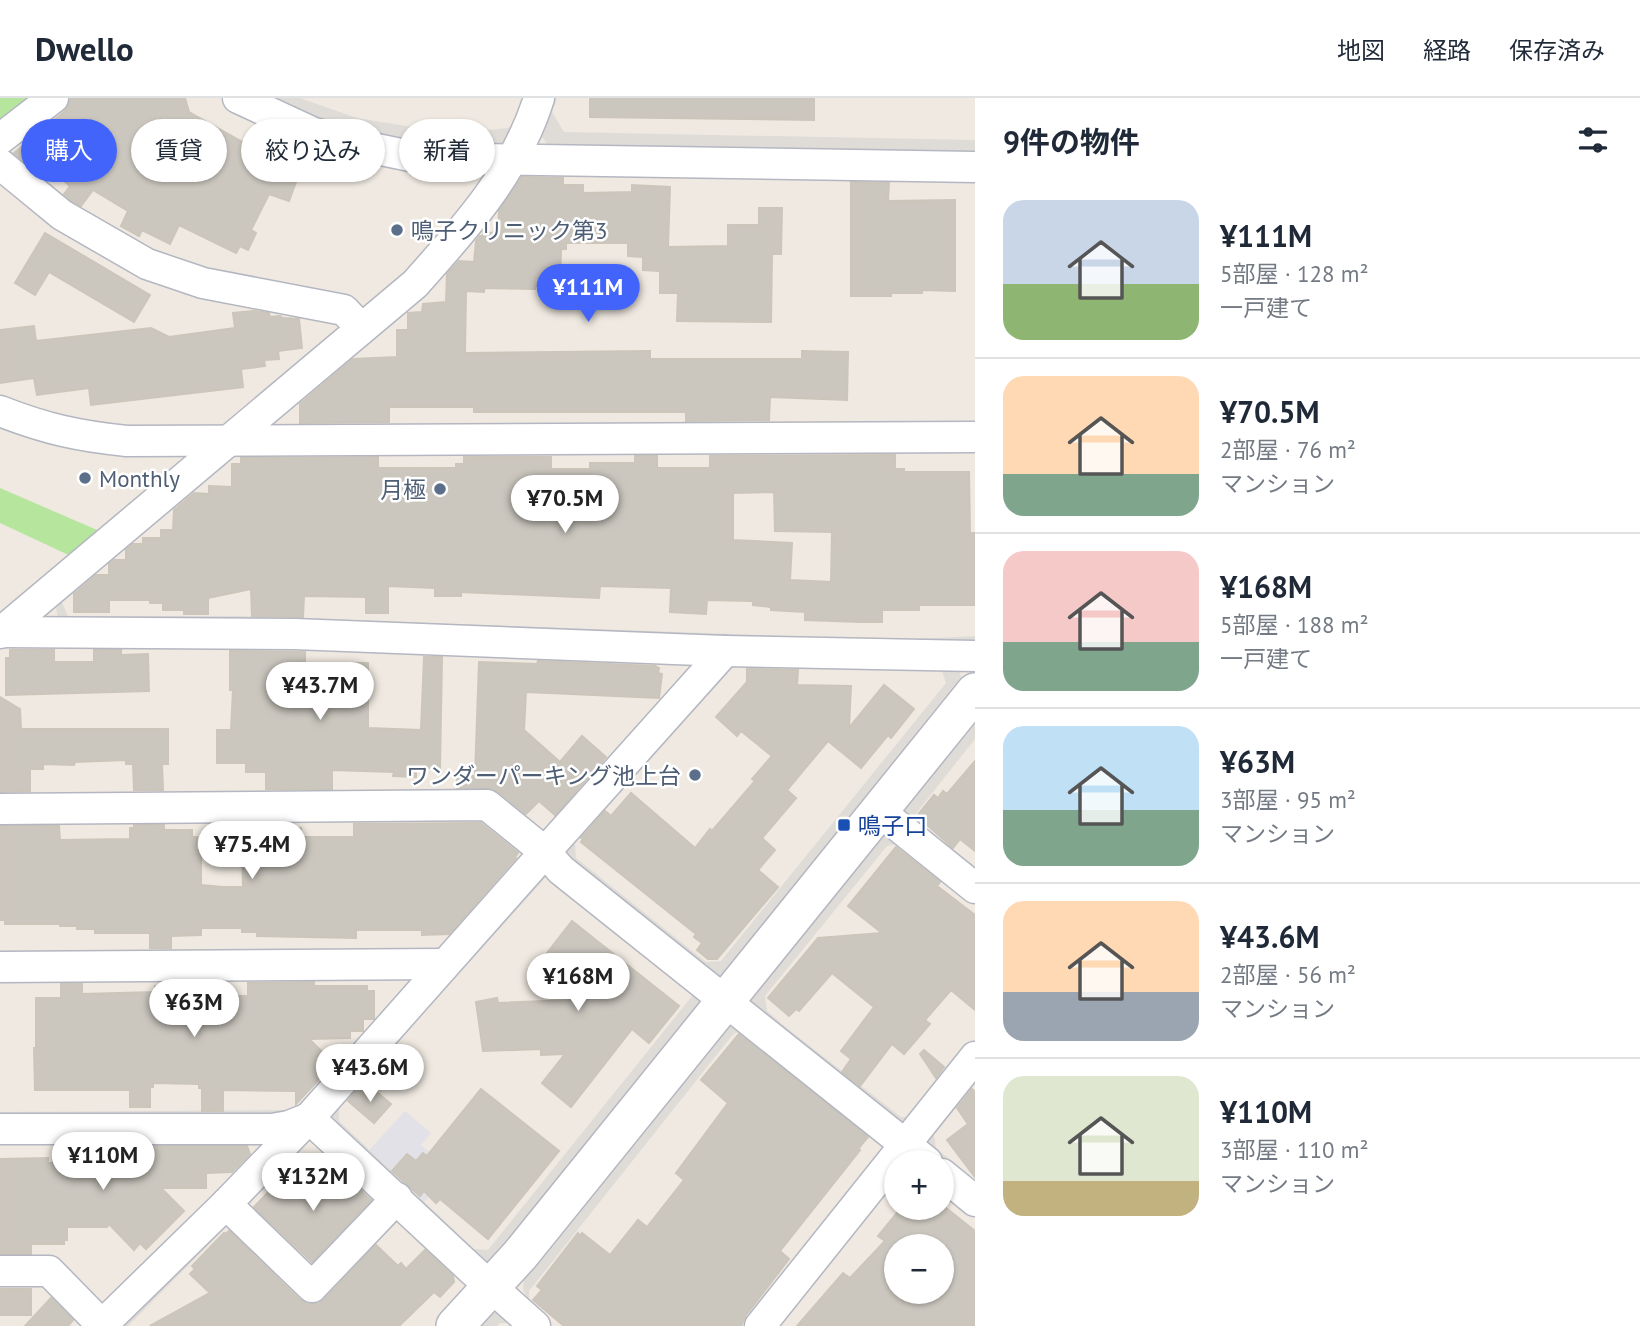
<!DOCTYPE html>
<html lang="ja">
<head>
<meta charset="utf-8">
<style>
	:root { --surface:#fff; --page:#f6f6f7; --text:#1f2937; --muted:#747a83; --line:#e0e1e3; --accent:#4264fb }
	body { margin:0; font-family:"PT Sans","Noto Sans JP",sans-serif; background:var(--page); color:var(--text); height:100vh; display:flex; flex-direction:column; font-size:26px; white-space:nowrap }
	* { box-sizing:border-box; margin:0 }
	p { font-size:23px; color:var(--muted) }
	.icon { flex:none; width:38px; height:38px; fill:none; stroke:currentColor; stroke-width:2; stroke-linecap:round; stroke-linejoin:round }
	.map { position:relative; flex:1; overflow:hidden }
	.details { display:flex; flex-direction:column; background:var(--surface); width:665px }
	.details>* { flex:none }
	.guide { position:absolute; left:21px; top:21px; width:665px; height:63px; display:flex; gap:14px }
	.buttons { position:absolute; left:884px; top:1052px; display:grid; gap:14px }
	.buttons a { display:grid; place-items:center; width:70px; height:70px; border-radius:50%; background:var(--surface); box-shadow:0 2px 5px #0004; font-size:35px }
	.price { position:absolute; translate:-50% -60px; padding:0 16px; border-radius:24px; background:#fff; color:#222; font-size:23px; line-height:46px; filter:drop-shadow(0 2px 4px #0008) }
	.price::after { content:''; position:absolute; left:50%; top:42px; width:21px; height:16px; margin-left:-10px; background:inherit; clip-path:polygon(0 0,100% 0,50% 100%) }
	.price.current { background:var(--accent); color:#fff }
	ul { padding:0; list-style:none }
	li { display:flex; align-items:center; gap:21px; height:175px; padding:0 28px }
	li+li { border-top:2px solid var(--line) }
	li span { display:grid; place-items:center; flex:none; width:196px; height:140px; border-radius:21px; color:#555 }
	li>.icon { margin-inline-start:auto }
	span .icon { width:84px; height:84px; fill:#fffc; stroke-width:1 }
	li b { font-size:30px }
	h2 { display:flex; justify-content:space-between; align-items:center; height:84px; padding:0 28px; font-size:30px }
	.tag { padding:0 24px; border-radius:32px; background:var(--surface); box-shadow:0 2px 5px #0004; font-size:24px; line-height:63px }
	.tag.current { background:var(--accent); color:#fff }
	header { display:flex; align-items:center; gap:42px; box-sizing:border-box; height:98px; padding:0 35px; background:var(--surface); border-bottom:2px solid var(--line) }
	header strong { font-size:33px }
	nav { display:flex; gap:38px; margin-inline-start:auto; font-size:24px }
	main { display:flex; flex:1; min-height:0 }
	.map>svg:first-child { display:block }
	.industrial { fill:#e3e1e8 }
	.green { fill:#b6e59e }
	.plaza { fill:#dfdcd8 }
	.building { fill:#cbc7bf; stroke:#cbc5ba; stroke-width:2; fill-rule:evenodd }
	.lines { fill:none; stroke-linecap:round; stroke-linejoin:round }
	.minor-casing { stroke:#b4b7c1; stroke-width:33 }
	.tertiary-casing { stroke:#b4b7c1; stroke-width:40 }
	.minor { stroke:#fff; stroke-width:30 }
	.tertiary { stroke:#fff; stroke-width:37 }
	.service-dot { fill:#5c6f8a; stroke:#fff; stroke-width:2.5 }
	.transit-dot { fill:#1a4fb4; stroke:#fff; stroke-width:2.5 }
	.labels { text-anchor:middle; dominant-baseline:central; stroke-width:5; stroke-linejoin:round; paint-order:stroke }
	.service-label { font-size:23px; fill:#4e5e75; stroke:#fff; text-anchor:start }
	.transit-label { font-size:23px; fill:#164399; stroke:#fff; text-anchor:start }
</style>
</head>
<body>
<header>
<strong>Dwello</strong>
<nav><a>地図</a><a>経路</a><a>保存済み</a></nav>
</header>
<main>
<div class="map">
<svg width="975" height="1228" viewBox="0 0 975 1228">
	<rect width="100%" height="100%" fill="#efe9e1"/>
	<polygon class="industrial" points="405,1013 431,1035 421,1047 453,1073 424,1104 369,1052"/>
	<g class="green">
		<polygon points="0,0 39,0 0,30"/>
		<polygon points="0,390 104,435 75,460 0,425"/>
	</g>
	<g class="plaza">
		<polygon points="268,0 300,0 357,20 424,31 488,32 508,30 517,25 509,44 501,46 454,48 420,45 348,32"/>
		<polygon points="550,0 557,0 552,14 564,34 975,42 975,56 552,48 547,46 540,36"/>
		<polygon points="60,500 68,518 240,518 895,542 975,538 975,545 896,548 58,520 56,510"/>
		<polygon points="738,564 575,745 576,760 706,864 721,863 946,585 940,567 957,569 960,573 961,582 724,878 716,878 564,759 567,745 722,570"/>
		<polygon points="975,620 975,641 914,718 914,730 905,720 902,712"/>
		<polygon points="881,736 891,736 905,744 887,748 765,898 767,913 788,931 901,1019 914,1019 904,1028 751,904 751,898"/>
		<polygon points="540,775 555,778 545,780 339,1009 339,1023 474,1151 488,1152 692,898 693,888 702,903 493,1164 487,1165 478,1163 327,1016"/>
		<polygon points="732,924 749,934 734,935 529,1193 529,1204 523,1191 524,1180 726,927"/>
		<polygon points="975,975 975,986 934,1037 936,1050 975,1082 975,1091 927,1052 924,1047 927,1035"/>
		<polygon points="295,1012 294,1019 0,1021 0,1014"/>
		<polygon points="220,1124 238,1127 226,1129 128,1228 118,1228"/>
		<polygon points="492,1215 500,1215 511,1225 500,1225 497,1228 478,1228"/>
	</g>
	<g class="building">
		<polygon points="71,0 185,0 189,14 262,55 270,34 308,51 289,103 269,96 251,132 256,135 248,152 240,148 236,155 179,127 170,146 142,132 139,138 121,128 128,113 93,92 81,108 72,103 64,96 70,88 40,62 33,70 14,55 64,14"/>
		<polygon points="590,0 814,0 814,22 590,19"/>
		<polygon points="522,79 563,80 563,87 583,87 583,95 632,94 632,87 670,89 668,149 728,148 728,127 759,127 759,110 782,110 781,156 772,156 771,224 677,223 678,195 660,195 660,173 643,172 643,159 628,158 628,145 566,145 566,151 561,151 560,188 535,188 535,191 484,190 484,194 466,193 465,255 650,253 650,261 802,261 802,253 848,254 847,302 770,299 769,322 686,323 686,314 474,314 474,309 389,309 389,324 300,325 300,306 353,261 397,259 397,232 408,232 408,215 422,214 423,206 446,204 447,176 459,163 474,164 476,143 480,138 483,138 483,134 493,135 494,132 498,132 499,113"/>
		<polygon points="851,84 889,85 888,103 955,102 955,193 922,192 922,195 891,195 891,198 851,198"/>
		<polygon points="45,135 150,197 134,224 49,174 35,197 15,185"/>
		<polygon points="254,213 269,215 270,219 280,218 283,220 299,221 302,250 278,253 279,261 264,262 265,268 241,271 243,289 91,307 89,290 37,297 34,280 0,285 0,232 34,228 36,243 151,230 169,239 235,230 233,215"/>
		<path d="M895 357V371H904V374H969L970 435H975V507H919V512H882V524H860L805 522V514L771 512V509L753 507V503L707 502 706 516 670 514 671 490 600 488 599 500 461 494V498H435V490L388 488V515H366V499L304 498 303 519 252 518 251 491 208 500V516H184V512H163V505H150V502H109V514H74V496L96 477H109V466L114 462H126V452L133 446H143V440H161V432H173L174 412 194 395 209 396V388L232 389V366H241V360L378 359V370H456V366H464V359H551V371H590V365H635V358H657V370H710V358ZM774 394 775 433 832 434 831 484 790 482 792 445 733 442V395Z"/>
		<polygon points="10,552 54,552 54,564 94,564 94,552 121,552 121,557 148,556 149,593 6,597 6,560 10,560"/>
		<polygon points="230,553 305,554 305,565 368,565 368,630 421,632 424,559 442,559 440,670 416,670 416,679 393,678 394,674 332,672 332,691 266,691 266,674 246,674 246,665 217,665 217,632 231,632 233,592 230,592"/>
		<polygon points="538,563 655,568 659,570 658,575 662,576 659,600 526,594 524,632 560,664 582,638 606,659 555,717 539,703 526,716 497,693 487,690 457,690 457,678 475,678 479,564 537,566"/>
		<polygon points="747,571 798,572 797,587 851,588 849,630 884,587 914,611 891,640 888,637 861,670 828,643 787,692 796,700 762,740 775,752 758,772 778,789 717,861 708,861 697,852 702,845 694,839 696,836 581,744 583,741 581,740 605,713 611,718 631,695 695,750 710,731 712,733 755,683 752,681 772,658 741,633 737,638 716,619 747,584"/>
		<polygon points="0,599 20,611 21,631 168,631 168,666 162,666 163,692 134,692 133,666 126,666 126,662 75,664 74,667 43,666 43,671 30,671 30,693 0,694"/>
		<polygon points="975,663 975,753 960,741 953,750 917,718 934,697 938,700 943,693 947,696"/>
		<polygon points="481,725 518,755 515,759 516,760 449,836 422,837 422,832 356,832 356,840 257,838 257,834 242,834 242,830 201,830 201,837 171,838 171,850 150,850 150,835 95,835 95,831 77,831 77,828 60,828 60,826 5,826 5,822 0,822 0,728 59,728 60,742 130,741 130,730 134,730 134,727 164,727 164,732 192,732 192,739 197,739 196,752 201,752 201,787 223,789 243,789 242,742 250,742 250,729 301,730 302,739 354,739 354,726"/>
		<polygon points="896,749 940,784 937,788 975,817 975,912 951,892 925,922 930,926 904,956 892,946 860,988 842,974 851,961 841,953 874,909 832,875 799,913 796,911 789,918 768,900 818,840 882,835 848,808"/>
		<polygon points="572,823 679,908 649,945 632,931 571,1009 542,985 565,956 541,957 541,951 483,953 476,904 497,900 498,905 570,902 533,873"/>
		<polygon points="314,884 314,888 367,888 367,893 374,893 374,921 363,921 363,933 350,933 350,940 309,941 334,965 296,1006 296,993 223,992 223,1013 202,1013 202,990 199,990 199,986 153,985 153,989 150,989 150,1009 130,1009 130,992 35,992 34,950 36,950 36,900 61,900 61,886 82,886 82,896 155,894 155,888 192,888 192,893 204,893 204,898 248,898 248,885"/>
		<polygon points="739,936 868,1039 858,1051 860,1052 780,1153 789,1161 746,1217 741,1228 564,1228 533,1202 542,1192 537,1188 578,1135 580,1138 582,1135 610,1157 638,1122 647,1129 684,1082 676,1075 728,1005 701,982"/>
		<polygon points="924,952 944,969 936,980 920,956"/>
		<polygon points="359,990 365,996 372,990 391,1006 374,1025 348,1003"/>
		<polygon points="481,991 559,1053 488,1141 440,1101 436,1105 424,1093 420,1098 392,1073 407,1056 416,1063 423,1055 427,1058"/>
		<polygon points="972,991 975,994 975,1079 947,1042 968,1026 957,1010"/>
		<polygon points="94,1048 247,1048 250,1056 232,1074 206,1075 206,1090 161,1090 184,1113 146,1151 140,1145 134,1152 109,1126 107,1129 67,1129 67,1142 64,1142 64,1146 31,1146 31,1156 0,1156 0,1061 48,1060 48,1065 94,1065"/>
		<polygon points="340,1073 371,1102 312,1164 254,1109 282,1080 307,1105"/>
		<path d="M901 1110H946L975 1133V1228H797L843 1175 850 1180 885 1143 878 1138ZM896 1148H942V1194H896Z"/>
		<polygon points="229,1133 300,1202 308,1206 318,1206 325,1201 376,1147 398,1168 401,1165 406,1171 425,1152 453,1178 454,1184 440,1199 434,1194 399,1228 150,1228 210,1195 190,1176 195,1171 192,1168 224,1135 225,1136"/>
		<rect x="0" y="1191" width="31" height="26"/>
		<polygon points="51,1200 73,1222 68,1228 25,1228"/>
	</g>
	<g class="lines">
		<defs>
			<g id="minor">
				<polyline points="238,0 314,35 362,48 420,60 975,69"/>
				<polyline points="0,41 53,0"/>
				<polyline points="0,66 62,117 147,166 203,185 344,212 361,230"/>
				<path d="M0 313C46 331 78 338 127 343L975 339"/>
				<polyline points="0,534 295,536 725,553 975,558"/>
				<path d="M0 535 415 186C466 129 516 74 539 0"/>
				<polyline points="0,711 487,707 545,754 725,553"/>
				<polyline points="878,712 975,790"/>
				<polyline points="0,869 444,866"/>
				<polyline points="0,1031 272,1031 289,1028 309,1020 471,1171 535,1228"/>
				<polyline points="942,1076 975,1103"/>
				<polyline points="226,1106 312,1189 397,1100"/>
				<polyline points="0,1173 49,1173 103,1228"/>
				<polyline points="101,1228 226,1106 309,1020 545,754 561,772 927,1064"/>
				<polyline points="760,1228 975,959"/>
			</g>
			<polyline id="tertiary" points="455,1228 520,1157 975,594"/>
		</defs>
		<use href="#minor" class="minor-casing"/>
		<use href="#tertiary" class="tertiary-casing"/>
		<use href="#minor" class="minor"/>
		<use href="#tertiary" class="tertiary"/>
	</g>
	<g class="service-dot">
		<circle cx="397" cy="132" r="7"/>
		<circle cx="85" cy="380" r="7"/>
		<circle cx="440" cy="391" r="7"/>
		<circle cx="695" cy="677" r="7"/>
	</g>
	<rect class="transit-dot" x="837" y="720" width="14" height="14" rx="3.5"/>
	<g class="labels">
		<g class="service-label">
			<text x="411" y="132">鳴子クリニック第3</text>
			<text x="99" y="380">Monthly</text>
			<text x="426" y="391" text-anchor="end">月極</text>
			<text x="681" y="677" text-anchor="end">ワンダーパーキング池上台</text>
		</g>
		<g class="transit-label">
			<text x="858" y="727">鳴子口</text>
		</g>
	</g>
</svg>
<div class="buttons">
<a>+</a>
<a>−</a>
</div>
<b class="price current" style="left:588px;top:226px">¥111M</b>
<b class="price" style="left:565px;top:437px">¥70.5M</b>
<b class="price" style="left:320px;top:624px">¥43.7M</b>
<b class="price" style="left:252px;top:783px">¥75.4M</b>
<b class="price" style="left:578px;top:915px">¥168M</b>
<b class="price" style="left:194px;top:941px">¥63M</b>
<b class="price" style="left:370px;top:1006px">¥43.6M</b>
<b class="price" style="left:103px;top:1094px">¥110M</b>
<b class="price" style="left:313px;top:1115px">¥132M</b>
<div class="guide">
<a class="tag current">購入</a>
<a class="tag">賃貸</a>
<a class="tag">絞り込み</a>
<a class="tag">新着</a>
</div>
</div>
<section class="details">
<h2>9件の物件<svg class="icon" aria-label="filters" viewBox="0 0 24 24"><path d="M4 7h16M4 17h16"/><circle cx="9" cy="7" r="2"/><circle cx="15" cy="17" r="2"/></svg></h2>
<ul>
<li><span style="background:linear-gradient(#c9d6e8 60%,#8fb573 0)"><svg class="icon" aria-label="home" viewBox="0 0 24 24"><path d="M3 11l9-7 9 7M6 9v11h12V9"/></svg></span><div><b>¥111M</b><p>5部屋 · 128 m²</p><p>一戸建て</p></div></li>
<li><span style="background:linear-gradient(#ffd9b3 70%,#7fa58c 0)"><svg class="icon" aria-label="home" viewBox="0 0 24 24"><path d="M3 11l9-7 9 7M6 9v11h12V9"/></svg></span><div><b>¥70.5M</b><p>2部屋 · 76 m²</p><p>マンション</p></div></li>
<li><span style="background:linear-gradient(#f6c9c9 65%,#7fa58c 0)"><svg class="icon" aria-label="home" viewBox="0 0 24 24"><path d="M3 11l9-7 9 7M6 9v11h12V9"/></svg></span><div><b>¥168M</b><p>5部屋 · 188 m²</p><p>一戸建て</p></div></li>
<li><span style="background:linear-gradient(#bfe0f5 60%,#7fa58c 0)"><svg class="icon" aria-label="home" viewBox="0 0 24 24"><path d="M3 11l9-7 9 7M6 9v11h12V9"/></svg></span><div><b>¥63M</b><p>3部屋 · 95 m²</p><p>マンション</p></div></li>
<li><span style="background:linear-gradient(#ffd9b3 65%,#9aa5b1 0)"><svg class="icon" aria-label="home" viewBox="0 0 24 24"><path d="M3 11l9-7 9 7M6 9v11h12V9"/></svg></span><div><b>¥43.6M</b><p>2部屋 · 56 m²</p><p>マンション</p></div></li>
<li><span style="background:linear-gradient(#dfe7d0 75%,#c2b280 0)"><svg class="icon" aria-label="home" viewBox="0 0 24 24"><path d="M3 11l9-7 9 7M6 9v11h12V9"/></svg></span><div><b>¥110M</b><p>3部屋 · 110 m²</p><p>マンション</p></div></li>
</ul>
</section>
</main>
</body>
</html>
